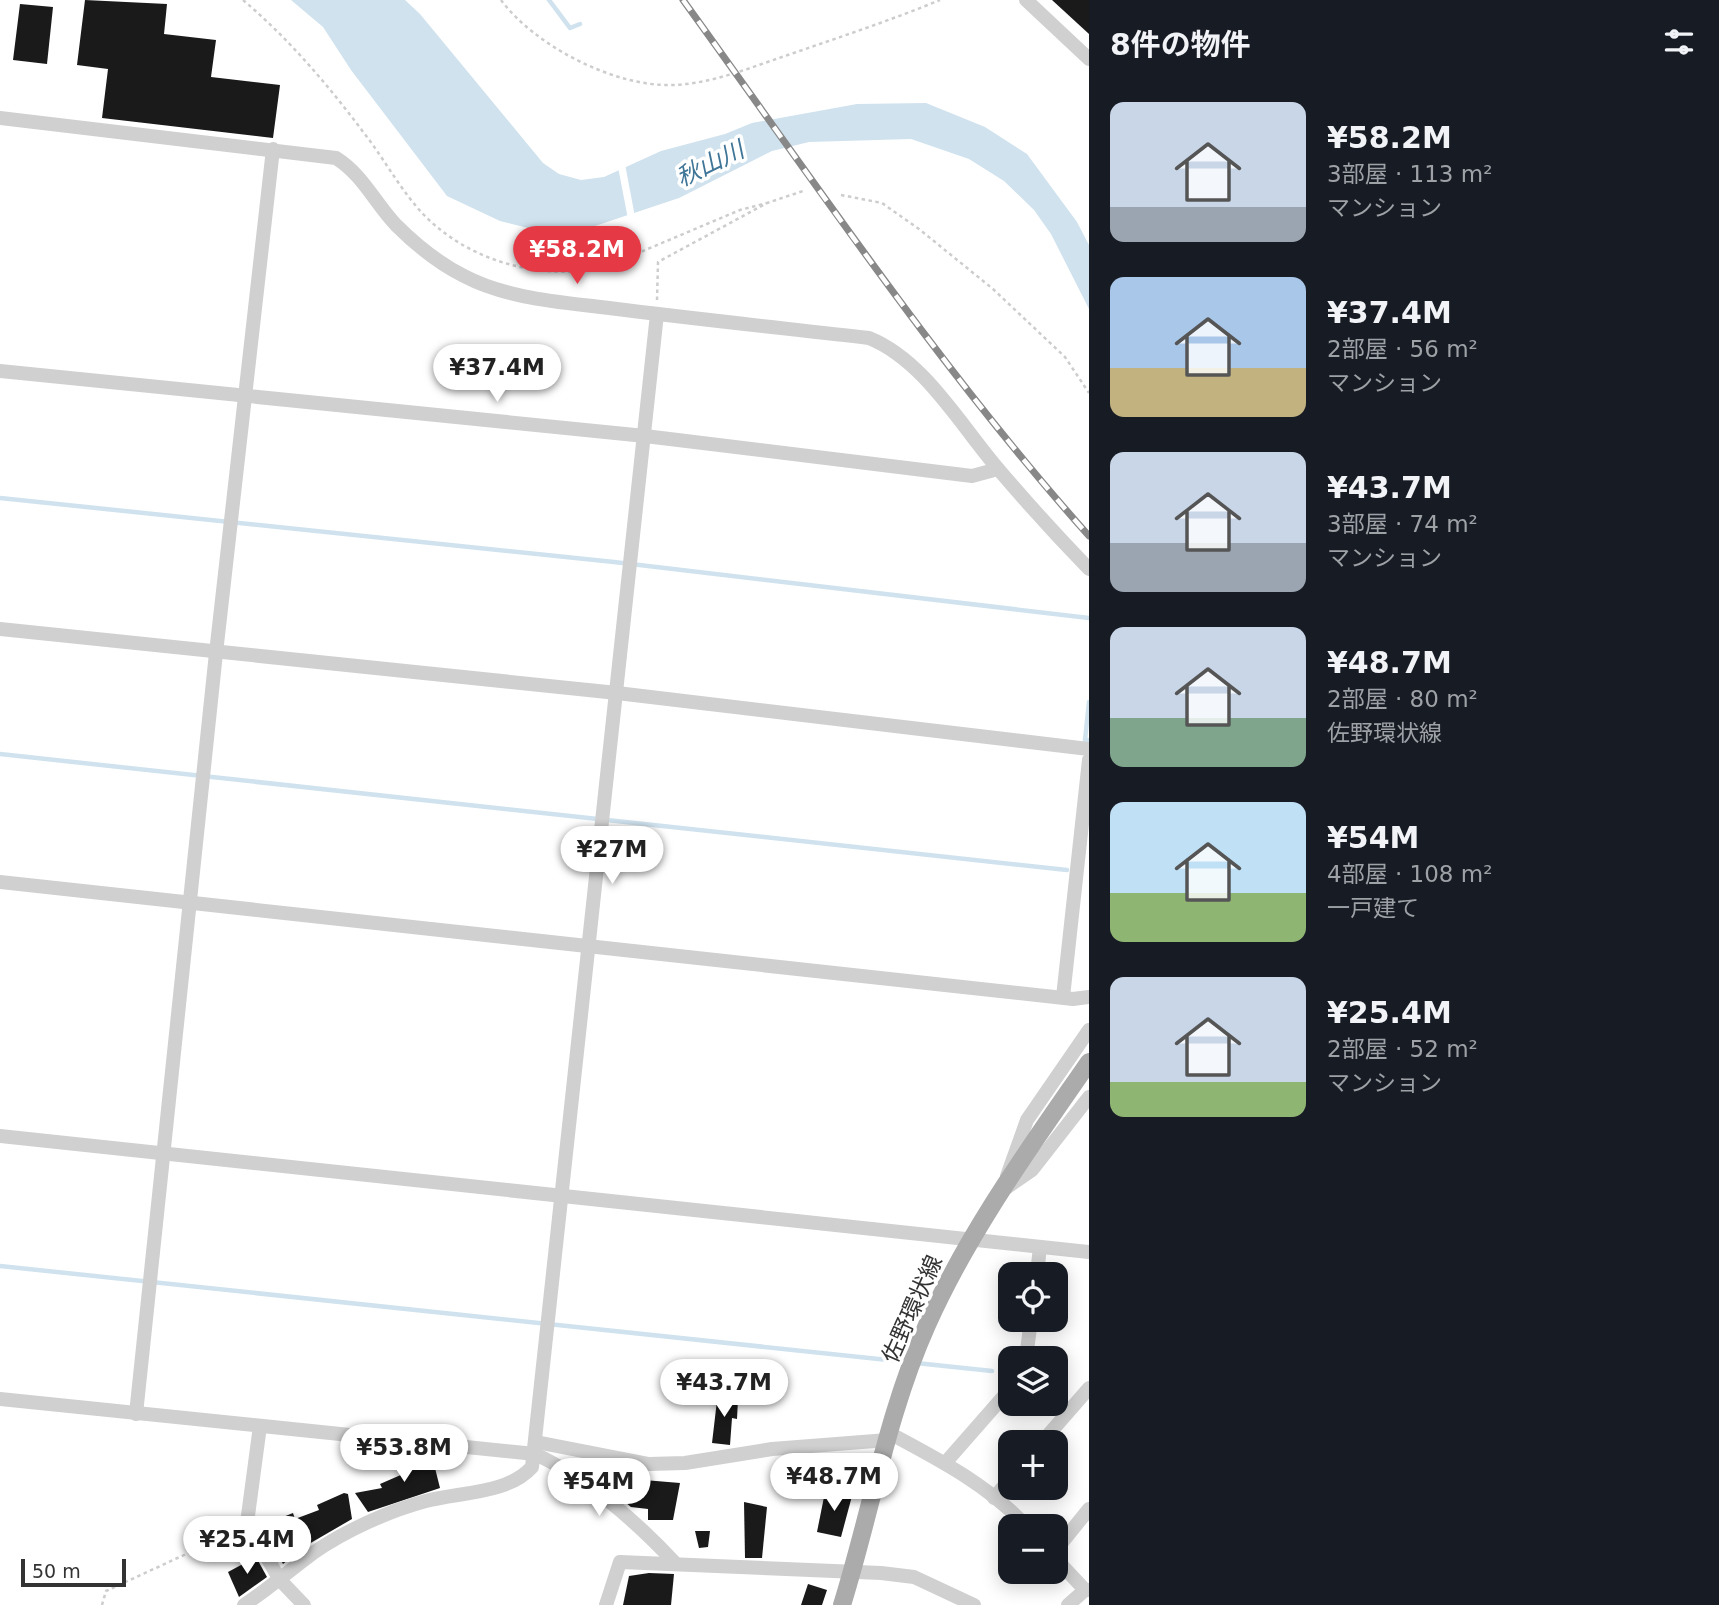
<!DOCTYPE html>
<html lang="ja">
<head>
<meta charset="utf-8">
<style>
	:root { --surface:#171b24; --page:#20242c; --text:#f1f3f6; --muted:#9ea1a6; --accent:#e63946 }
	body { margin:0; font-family:"DejaVu Sans","Noto Sans JP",sans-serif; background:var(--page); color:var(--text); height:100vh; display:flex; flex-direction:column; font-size:26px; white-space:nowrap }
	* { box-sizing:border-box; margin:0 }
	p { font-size:23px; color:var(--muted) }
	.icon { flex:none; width:38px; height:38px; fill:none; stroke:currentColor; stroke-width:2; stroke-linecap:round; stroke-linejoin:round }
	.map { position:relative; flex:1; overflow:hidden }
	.sheet { display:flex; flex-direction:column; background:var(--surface); width:630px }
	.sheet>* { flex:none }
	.buttons { position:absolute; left:998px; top:1262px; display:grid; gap:14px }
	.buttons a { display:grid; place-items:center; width:70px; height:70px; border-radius:14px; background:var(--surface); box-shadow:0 4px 18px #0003; font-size:35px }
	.scale { position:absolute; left:21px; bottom:18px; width:105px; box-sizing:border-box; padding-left:7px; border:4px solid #333; border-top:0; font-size:19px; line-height:24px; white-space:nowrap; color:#333; -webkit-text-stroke:5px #fff; paint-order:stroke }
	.price { position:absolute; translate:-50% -60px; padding:0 16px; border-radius:24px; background:#fff; color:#222; font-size:23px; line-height:46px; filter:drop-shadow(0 2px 4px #0008) }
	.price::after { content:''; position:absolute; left:50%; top:42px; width:21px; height:16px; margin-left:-10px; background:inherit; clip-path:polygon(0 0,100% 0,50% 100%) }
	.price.selected { background:var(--accent); color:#fff }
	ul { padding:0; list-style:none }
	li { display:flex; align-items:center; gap:21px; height:175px; padding:0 21px }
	li span { display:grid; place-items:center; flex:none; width:196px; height:140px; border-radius:14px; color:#555 }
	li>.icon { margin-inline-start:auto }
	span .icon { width:84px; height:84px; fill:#fffc; stroke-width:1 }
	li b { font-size:30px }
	h2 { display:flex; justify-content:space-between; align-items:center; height:84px; padding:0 21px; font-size:30px }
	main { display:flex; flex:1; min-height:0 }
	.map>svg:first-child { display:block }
	.water { fill:#cfe2ee }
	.pier { fill:#fff }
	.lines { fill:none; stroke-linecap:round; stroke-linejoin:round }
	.stream { stroke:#cfe2ee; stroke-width:4.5 }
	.building { fill:#1a1a1a }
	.path { stroke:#cdcdcd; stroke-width:2.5; stroke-dasharray:3.5 3.5; stroke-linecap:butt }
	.minor { stroke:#d0d0d0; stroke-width:14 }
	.major { stroke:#ababab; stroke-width:18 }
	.rail-casing { stroke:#888; stroke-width:7 }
	.rail { stroke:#fff; stroke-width:4.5; stroke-dasharray:13; stroke-linecap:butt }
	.labels { text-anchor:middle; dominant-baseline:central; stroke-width:7; stroke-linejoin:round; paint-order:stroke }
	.street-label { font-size:23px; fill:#333; stroke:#fff }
	.water-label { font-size:24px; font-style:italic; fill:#3f7597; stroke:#fff }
</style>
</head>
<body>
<main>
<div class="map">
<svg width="1089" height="1605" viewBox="0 0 1089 1605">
	<rect width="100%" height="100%" fill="#fff"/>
	<polygon class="water" points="291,0 405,0 420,14 543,163 559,174 581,180 604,177 661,151 725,134 752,123 857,104 926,103 985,127 1027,154 1077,222 1089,245 1089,309 1051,234 1034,210 1004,181 969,159 911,139 809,142 772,151 679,198 595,226 532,229 500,221 447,196 351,70 323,27"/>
	<polygon class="pier" points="625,164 635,217 628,219 618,167"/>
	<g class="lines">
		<g class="stream">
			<polyline points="549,0 570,28 580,24"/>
			<polyline points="0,498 614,562 1089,618"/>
			<polyline points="1089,702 1085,740 1089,740"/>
			<polyline points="0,754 1067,870"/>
			<polyline points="0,1266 907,1362"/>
			<polyline points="916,1363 992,1371"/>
		</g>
	</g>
	<g class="building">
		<polygon points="85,0 167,4 164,34 216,40 211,77 280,85 273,138 102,118 108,69 77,65"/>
		<polygon points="1052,0 1089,0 1089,34"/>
		<polygon points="20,4 53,7 47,64 13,60"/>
		<polygon points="718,1392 738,1399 737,1419 732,1418 730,1445 712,1443"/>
		<polygon points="415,1451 432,1456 440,1488 368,1512 355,1493 382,1488 380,1484 403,1474"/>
		<polygon points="610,1467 644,1477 644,1480 680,1483 673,1520 648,1520 648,1509 631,1507 625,1502 625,1497 602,1484"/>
		<polygon points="826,1487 852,1496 841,1537 817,1532"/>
		<polygon points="344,1493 348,1494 352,1519 302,1548 283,1564 263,1525 293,1513 295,1519 319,1510 317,1505"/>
		<polygon points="744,1502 767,1507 762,1558 745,1558"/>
		<polygon points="695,1531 710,1531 708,1547 699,1548"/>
		<polygon points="256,1557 267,1577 239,1597 228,1572"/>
		<polygon points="649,1573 674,1574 671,1605 623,1605 629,1576"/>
		<polygon points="808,1584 827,1590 822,1605 801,1605"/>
	</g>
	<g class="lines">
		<g class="path">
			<path d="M243 0C289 39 328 85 364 133 385 160 401 191 424 215 470 262 541 281 605 267L740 210 767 203"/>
			<path d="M501 0C535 46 615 87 672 85 711 84 749 68 785 56 837 38 889 21 940 0"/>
			<polyline points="841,195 882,203 919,229 993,289 1065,357 1089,393"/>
			<polyline points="657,300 658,262 767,203 803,191"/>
			<polyline points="102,1605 106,1591 236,1531"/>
		</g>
		<g class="minor">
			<polyline points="1026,0 1089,59"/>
			<path d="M0 118 336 158C363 175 375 203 396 225 415 244 440 264 464 276 508 299 561 302 609 308 696 319 782 328 869 338 924 360 961 426 999 470 1028 504 1058 537 1089 569"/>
			<polyline points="0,371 645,436 972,476 998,469"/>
			<polyline points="0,629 617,693 1089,749"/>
			<polyline points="0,882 1073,999 1089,997"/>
			<polyline points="1063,997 1089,760"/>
			<polyline points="0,1136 1089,1252"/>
			<polyline points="1007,1176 1027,1120 1089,1030"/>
			<polyline points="1006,1188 1032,1170 1089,1097"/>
			<polyline points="1037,1274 1040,1247"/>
			<polyline points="1026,1358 1031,1320"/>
			<path d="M0 1399 535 1454C587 1478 638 1523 676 1564"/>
			<polyline points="136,1414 216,653 273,149"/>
			<polyline points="260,1426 247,1523 280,1580 304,1605"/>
			<path d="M889 1433C938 1459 988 1485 1026 1526"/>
			<polyline points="536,1442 649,1464 685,1463 772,1449 888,1440"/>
			<polyline points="1042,1442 1089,1388"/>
			<polyline points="946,1462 1010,1389"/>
			<polyline points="994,1498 1010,1479"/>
			<polyline points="1055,1551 1089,1509"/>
			<polyline points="1055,1558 1085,1590 1089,1590"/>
			<path d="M244 1605C268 1589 290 1570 313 1553 345 1531 388 1511 426 1501 460 1492 508 1494 532 1467L657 314"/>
			<polyline points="606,1605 620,1562 881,1573 914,1577 974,1605"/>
			<polyline points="1068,1605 1085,1590"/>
		</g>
		<path class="major" d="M842 1605C871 1512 887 1414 927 1325 969 1231 1031 1146 1089 1062"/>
		<defs>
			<path id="rail" d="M683 0C814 181 940 369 1089 536"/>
		</defs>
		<use href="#rail" class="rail-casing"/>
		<use href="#rail" class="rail"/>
	</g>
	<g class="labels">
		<g class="street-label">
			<text transform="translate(912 1309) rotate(-66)">佐野環状線</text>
		</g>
		<g class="water-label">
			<text transform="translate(710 164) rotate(-26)">秋山川</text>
		</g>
	</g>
</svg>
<div class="buttons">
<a><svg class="icon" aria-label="locate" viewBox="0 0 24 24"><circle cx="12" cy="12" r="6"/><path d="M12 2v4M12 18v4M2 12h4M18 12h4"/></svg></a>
<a><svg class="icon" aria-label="layers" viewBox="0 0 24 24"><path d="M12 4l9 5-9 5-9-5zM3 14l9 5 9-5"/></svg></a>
<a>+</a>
<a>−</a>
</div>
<div class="scale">50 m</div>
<b class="price selected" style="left:577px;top:286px">¥58.2M</b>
<b class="price" style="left:497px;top:404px">¥37.4M</b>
<b class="price" style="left:612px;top:886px">¥27M</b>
<b class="price" style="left:724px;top:1419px">¥43.7M</b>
<b class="price" style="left:404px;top:1484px">¥53.8M</b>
<b class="price" style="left:834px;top:1513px">¥48.7M</b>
<b class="price" style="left:599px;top:1518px">¥54M</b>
<b class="price" style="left:247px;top:1576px">¥25.4M</b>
</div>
<section class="sheet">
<h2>8件の物件<svg class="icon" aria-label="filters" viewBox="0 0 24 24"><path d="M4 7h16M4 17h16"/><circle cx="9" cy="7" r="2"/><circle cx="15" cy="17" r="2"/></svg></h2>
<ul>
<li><span style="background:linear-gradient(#c9d6e8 75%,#9aa5b1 0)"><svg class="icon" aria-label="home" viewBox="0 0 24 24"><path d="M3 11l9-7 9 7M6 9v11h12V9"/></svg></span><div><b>¥58.2M</b><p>3部屋 · 113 m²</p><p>マンション</p></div></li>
<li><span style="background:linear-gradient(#a9c7e8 65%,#c2b280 0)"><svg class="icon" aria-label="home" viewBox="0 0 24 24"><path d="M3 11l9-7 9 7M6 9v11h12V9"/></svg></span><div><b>¥37.4M</b><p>2部屋 · 56 m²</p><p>マンション</p></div></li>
<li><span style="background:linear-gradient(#c9d6e8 65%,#9aa5b1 0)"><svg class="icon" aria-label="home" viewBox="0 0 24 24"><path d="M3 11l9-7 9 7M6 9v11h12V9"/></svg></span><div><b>¥43.7M</b><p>3部屋 · 74 m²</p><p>マンション</p></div></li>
<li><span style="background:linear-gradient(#c9d6e8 65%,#7fa58c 0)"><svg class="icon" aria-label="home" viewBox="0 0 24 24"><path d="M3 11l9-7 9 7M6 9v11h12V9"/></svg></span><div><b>¥48.7M</b><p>2部屋 · 80 m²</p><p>佐野環状線</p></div></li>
<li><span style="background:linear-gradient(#bfe0f5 65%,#8fb573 0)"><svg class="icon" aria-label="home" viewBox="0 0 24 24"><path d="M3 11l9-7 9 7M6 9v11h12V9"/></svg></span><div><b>¥54M</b><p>4部屋 · 108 m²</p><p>一戸建て</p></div></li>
<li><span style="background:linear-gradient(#c9d6e8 75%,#8fb573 0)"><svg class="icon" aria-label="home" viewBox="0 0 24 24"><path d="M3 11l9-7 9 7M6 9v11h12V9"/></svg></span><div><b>¥25.4M</b><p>2部屋 · 52 m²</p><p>マンション</p></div></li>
</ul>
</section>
</main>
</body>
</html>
